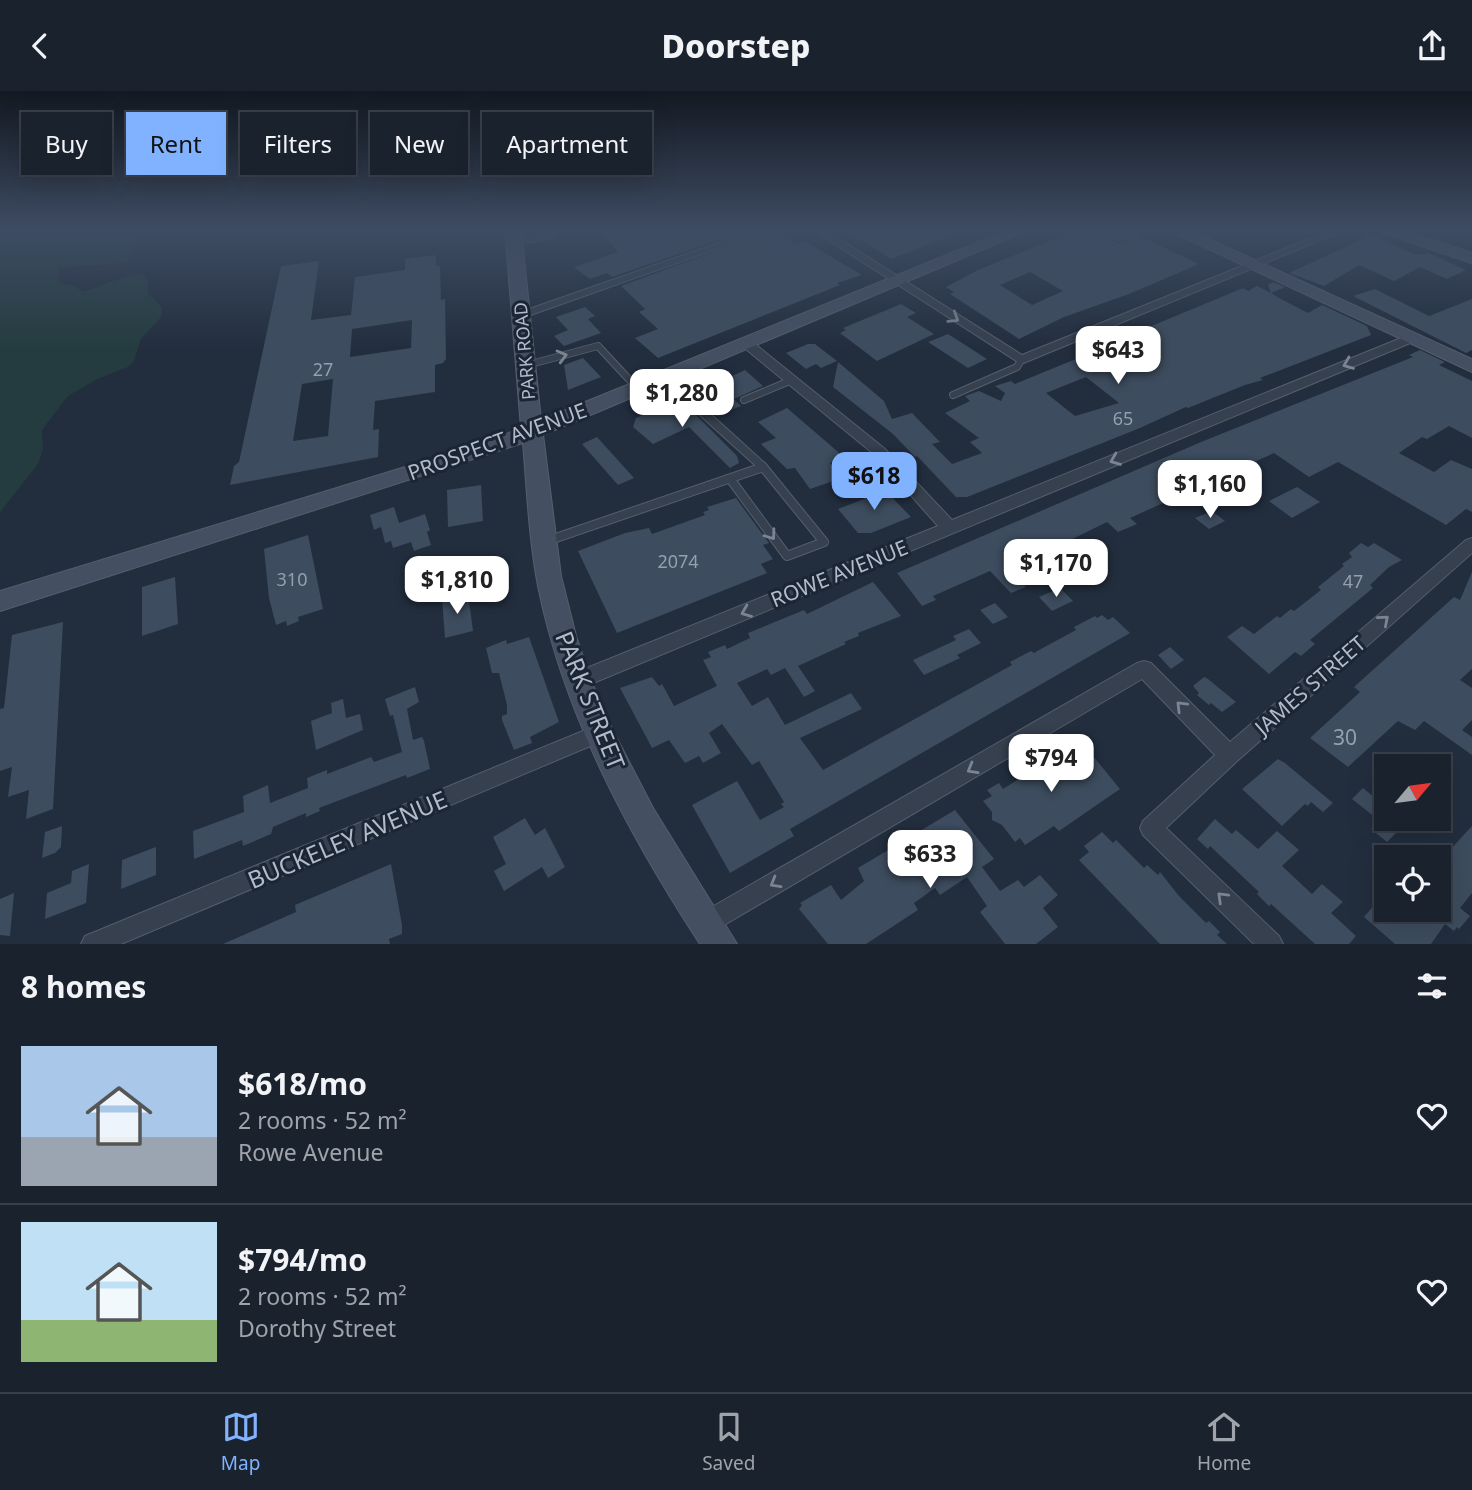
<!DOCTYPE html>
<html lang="en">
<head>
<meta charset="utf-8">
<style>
	:root { --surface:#1a222e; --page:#272f3a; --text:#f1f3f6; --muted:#9fa4aa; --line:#383f4a; --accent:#81b2ff }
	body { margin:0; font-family:"Noto Sans",sans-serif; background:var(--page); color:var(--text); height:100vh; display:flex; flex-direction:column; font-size:26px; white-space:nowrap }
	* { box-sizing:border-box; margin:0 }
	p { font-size:23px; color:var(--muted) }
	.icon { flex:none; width:38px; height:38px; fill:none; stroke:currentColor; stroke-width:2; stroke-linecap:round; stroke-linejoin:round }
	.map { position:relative; height:853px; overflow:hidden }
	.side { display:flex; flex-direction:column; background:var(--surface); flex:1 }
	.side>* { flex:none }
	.top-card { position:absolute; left:21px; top:21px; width:700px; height:63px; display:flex; gap:14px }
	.needle { width:46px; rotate:61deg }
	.controls { position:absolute; left:1374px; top:663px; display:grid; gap:14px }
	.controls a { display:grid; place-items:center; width:77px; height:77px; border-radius:0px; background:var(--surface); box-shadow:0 7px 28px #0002,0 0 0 2px var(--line); font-size:35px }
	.price { position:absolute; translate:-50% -60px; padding:0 16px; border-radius:14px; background:#fff; color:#222; font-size:23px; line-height:46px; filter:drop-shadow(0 2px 4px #0008) }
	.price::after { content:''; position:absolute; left:50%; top:42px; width:21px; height:16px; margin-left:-10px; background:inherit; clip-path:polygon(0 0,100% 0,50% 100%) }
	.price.on { background:var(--accent); color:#111 }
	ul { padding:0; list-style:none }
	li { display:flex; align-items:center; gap:21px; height:175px; padding:0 21px }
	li+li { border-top:2px solid var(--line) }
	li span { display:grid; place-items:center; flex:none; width:196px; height:140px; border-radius:0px; color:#555 }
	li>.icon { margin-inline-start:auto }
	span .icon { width:84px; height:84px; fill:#fffc; stroke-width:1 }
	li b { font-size:30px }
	h2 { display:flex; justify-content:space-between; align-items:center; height:84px; padding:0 21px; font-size:30px }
	.tag { padding:0 24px; border-radius:0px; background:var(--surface); box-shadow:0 7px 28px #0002,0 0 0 2px var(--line); font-size:24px; line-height:63px }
	.tag.on { background:var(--accent); color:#111 }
	header { display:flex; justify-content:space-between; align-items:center; height:91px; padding:0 21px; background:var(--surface); font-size:32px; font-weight:800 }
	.dock { display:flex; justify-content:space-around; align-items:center; height:98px; border-top:2px solid var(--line); background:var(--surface); font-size:19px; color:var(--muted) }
	.dock a { display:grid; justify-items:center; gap:4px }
	.dock .on { color:var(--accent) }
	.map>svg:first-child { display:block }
	.green { fill:#243c3f }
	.building { fill:#3d4c5e; fill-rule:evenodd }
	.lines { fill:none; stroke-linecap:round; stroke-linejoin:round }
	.lane-far1-casing { stroke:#545e6c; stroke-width:8 }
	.lane-casing { stroke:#545e6c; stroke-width:10 }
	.street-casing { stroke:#545e6c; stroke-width:2 }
	.secondary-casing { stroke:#545e6c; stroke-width:2 }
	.lane-far1 { stroke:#36404e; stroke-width:6 }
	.lane { stroke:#36404e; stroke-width:8 }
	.street { fill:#36404e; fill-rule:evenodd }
	.secondary { fill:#444f62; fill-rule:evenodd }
	.oneway { stroke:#7a8492 }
	.labels { text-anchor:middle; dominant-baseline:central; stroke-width:6; stroke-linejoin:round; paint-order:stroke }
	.far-street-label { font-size:18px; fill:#b2bbca; stroke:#1b2533 }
	.number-label { font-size:18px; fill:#959faf }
	.street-label { font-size:21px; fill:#b2bbca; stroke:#1b2533 }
	.near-number-label { font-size:21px; fill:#959faf }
	.near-street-label { font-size:24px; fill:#b2bbca; stroke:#1b2533 }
</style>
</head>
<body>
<header><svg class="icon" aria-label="back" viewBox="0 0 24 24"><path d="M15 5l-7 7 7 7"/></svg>Doorstep<svg class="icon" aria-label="share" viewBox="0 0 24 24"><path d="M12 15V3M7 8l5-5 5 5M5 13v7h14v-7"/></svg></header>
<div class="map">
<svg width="1472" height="853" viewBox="0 0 1472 853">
	<rect width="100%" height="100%" fill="#222e3e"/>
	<polygon class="green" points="0,139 140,139 127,172 59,177 57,185 60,192 75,195 83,201 127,185 143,183 148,190 148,203 162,216 161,226 141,248 134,270 128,276 97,288 68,305 47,332 42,339 43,358 38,373 0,421"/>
	<g class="building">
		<polygon points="599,139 747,139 612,186 607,182 590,188 574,176 618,161"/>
		<polygon points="773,139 795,153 805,150 862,184 837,192 840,194 658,267 635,247 658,238 639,221 645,218 621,195"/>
		<polygon points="845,139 966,139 891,168"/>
		<path d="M1077 139H1099L1102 144 1118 152 1135 149 1139 145 1199 173 1129 203 1064 226 1019 248 950 203 954 201 946 196 980 178ZM1030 181 1063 200 1032 214 1000 194Z"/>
		<polygon points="1371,144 1416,164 1429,162 1466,179 1447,188 1420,176 1394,190 1359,174 1324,195 1289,182"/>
		<path d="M436 164V175H440L441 209 445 208 446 268 443 272 435 274V301L375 310 373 339 379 338 378 366 230 394 234 375 239 371 281 175 319 170 311 229 351 224 355 186 405 179V168ZM412 229 411 257 350 266 352 238ZM333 288 328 345 293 350 302 293Z"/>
		<path d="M1273 191 1285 196 1271 202 1279 207 1308 222 1322 214 1367 235 1371 244 1260 287 1263 289 1245 294 1188 317 1186 316 1140 337 967 406H956L917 365 915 366 893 343 833 296 838 271 884 310 892 328 912 322 940 351 932 353 952 373 982 362 970 351 979 347 945 322 970 310 965 305 979 300 1001 310 1005 302 995 295 1011 290 1015 293 1132 245V241H1137L1243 197 1248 200 1257 195 1271 202 1268 194ZM1086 286 1119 312 1075 325 1046 302Z"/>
		<polygon points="1375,198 1429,225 1472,208 1472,259 1466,262 1353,205"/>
		<polygon points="901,213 916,222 907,226 934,243 877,270 840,242 846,239 843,237"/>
		<polygon points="585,216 595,225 588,228 601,242 564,255 554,245 568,239 556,226"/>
		<polygon points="948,243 973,259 987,268 968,277 928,251"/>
		<polygon points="808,253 815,253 837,270 821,277 816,273 806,278 786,262"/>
		<polygon points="1420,259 1445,271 1439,274 1472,290 1472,347 1449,335 1427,348 1422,346 1399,362 1434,381 1451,369 1472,378 1472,421 1466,418 1446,434 1338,371 1309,386 1274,362 1130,427 1137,433 1118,441 1107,431 1010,479 1026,496 1011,502 990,480 933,505 936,509 922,515 897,482 1201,351 1413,266 1409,264"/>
		<polygon points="583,267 601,286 568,299 564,274"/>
		<polygon points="745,279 763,295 734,308 741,315 726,321 725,319 725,322 717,325 692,304"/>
		<polygon points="680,308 737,365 739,372 730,377 689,336 653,353 633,336 636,327"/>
		<polygon points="787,317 844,366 830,372 842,387 810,398 795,377 787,378 761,353 776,347 758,331"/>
		<polygon points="597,346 634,387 618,394 582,353"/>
		<polygon points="481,394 483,430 448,436 447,399"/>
		<polygon points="882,396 911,426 871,442 858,442 838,418 864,408 861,403"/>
		<polygon points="1297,396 1320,411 1292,427 1269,410"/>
		<polygon points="736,407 769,452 763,454 773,468 761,473 767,482 617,542 578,460 625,442 649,437 652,443 705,424 703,421 709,419 707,416"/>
		<polygon points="394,416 399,432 425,423 430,439 427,441 431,454 414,460 411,451 393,457 391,450 385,452 381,436 374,439 370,424"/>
		<polygon points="1212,420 1225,430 1209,438 1195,427"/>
		<polygon points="308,444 323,518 298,526 299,530 287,535 286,530 276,534 269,507 264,458"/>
		<polygon points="1361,452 1368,456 1374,452 1402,469 1389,476 1370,494 1373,497 1310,549 1315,553 1301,565 1295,561 1269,583 1227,546 1242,535 1254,543 1277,525 1280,527 1291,518 1294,520 1321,499 1318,496 1344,475 1342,473 1352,466 1349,462"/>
		<polygon points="1472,481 1472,578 1460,589 1472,597 1472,629 1462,639 1472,646 1472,664 1424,630 1415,639 1398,630 1348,676 1310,647 1360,601 1354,596 1454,506 1460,509"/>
		<polygon points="175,486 178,533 142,545 142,496"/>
		<polygon points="873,491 901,525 858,542 859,545 844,551 846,553 798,575 815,600 804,606 785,577 771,584 767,578 737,592 752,615 768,606 785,634 851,602 862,618 800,647 823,679 1012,574 1010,571 1031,560 1034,562 1039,559 1076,539 1074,536 1095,525 1097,527 1102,524 1108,529 1113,526 1130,542 790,738 794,745 730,782 692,714 737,690 760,729 784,716 781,713 784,711 759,670 752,674 722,633 709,642 721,662 703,672 699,665 685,672 669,649 652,657 620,597 652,586 659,595 662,593 674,615 717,595 703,569 711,566 708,561 725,554 727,558 750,547 748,542 804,519 807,523"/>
		<polygon points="1060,497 1073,510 1052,520 1039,506"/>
		<polygon points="468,502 473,540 445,547 442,508"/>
		<polygon points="995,512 1008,526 993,533 980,519"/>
		<polygon points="63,531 53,718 26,728 29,699 8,706 12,676 0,680 0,618 4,617 12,544"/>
		<polygon points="969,538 981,552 957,564 960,567 924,584 913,569 956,549 953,545"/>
		<polygon points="529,546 559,631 530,646 532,652 514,659 502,629 502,625 507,623 507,614 499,582 492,582 486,557 506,549 507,553"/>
		<polygon points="1170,556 1184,569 1171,578 1158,564"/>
		<polygon points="1204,586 1208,588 1236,611 1222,621 1211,612 1209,614 1197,604 1199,602 1193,595"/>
		<polygon points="415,596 419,611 407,618 413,649 422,646 424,650 430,678 407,687 406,684 319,717 320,720 306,726 306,722 273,736 271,743 243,755 242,749 194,768 193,740 244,721 243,705 268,694 270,712 308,697 307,687 327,679 327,683 371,666 374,671 402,661 393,624 390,625 385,608"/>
		<polygon points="343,608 346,627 360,623 363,639 316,659 311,630 332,622 331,612"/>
		<polygon points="1080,649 1120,698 1059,740 1054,735 1025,754 1020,747 1015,751 1002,734 992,729 992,721 983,710 992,705 987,699 999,692 1003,698"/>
		<polygon points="1278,668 1285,672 1333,712 1323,721 1311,711 1308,715 1305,713 1282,735 1242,698"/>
		<polygon points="1363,697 1386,716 1376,727 1352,708"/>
		<polygon points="955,719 994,768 982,776 1000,800 1018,789 1024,796 1040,784 1058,804 1043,817 1058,836 1036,853 1005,853 980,821 987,815 967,786 940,804 935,797 914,812 918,819 866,853 828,853 799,818 802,814 800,812 831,794 841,809 864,790 858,777"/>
		<polygon points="525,727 535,744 545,737 565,776 548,787 542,776 504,800 494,780 506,773 493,746"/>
		<polygon points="1215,728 1232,743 1236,739 1258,758 1277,740 1299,759 1282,775 1312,803 1322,793 1343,811 1331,822 1356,845 1349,853 1315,853 1271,813 1269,815 1257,803 1259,801 1210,755 1208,758 1197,748"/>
		<polygon points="1382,728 1397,741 1387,751 1371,738"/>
		<polygon points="62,735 61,756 55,762 42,767 45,741"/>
		<polygon points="1472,735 1472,802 1460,817 1470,825 1459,838 1457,836 1454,840 1445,833 1431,853 1395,853 1364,826 1375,813 1382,819 1438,819 1438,766 1445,759 1448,761"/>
		<polygon points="1102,741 1113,752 1116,749 1144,777 1147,774 1158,784 1160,781 1179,805 1206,832 1209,830 1220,841 1217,844 1227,853 1160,853 1079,769 1089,761 1084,755"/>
		<polygon points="156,756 156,784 121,798 122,769"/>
		<polygon points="89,773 86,812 45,828 47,802 71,792 72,780"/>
		<polygon points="391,773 402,834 402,843 389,848 390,853 223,853 296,821 295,814"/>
		<polygon points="14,802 10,845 0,844 0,808"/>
	</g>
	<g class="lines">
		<defs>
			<g id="lane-far1">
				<polyline points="1105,139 1118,146 1134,144 1133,139"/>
				<polyline points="514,151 551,144"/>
				<polyline points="527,274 598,255 637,297"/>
				<polyline points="664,286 700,319"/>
				<polyline points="953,304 1017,276 1021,269"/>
				<polyline points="744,309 792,289"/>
			</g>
			<g id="lane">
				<polyline points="698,317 763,376 824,451 787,465 731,389"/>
				<polyline points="547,450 763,376"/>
			</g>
			<g id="street">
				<polygon points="755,139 770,139 525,226 517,226 515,223"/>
				<polygon points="813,139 825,139 1022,264 1331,139 1345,139 1021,273"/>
				<polygon points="1411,243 1417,247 1415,250 586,595 579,597 572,595 570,589 572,583 938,435 875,364 742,255 742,249 750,249 885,358 952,429"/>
				<polygon points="1472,447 1472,462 1236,671 1166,737 1279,845 1283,853 1254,853 1143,744 1140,737 1143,730 1215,664 1142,588 714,840 706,844 698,840 694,832 698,824 1137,572 1144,570 1151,572 1230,651 1466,449"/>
				<polygon points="600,633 607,636 610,642 607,648 121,853 81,853 85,845"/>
			</g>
			<g id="secondary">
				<path d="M505 139H521L541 329 1008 139H1029L543 344 561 485 576 545 592 592 610 634 653 717 737 853H700C629 744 564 624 538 495 529 449 527 399 523 352L0 520V500L487 351 521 337Z"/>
				<polygon points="1168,139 1189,139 1472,268 1472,281"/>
				<polygon points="1380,139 1403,139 1472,162 1472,172 1383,142"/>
			</g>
		</defs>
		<use href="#lane-far1" class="lane-far1-casing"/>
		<use href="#lane" class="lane-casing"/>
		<use href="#street" class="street-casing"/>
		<use href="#secondary" class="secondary-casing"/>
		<use href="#lane-far1" class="lane-far1"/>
		<use href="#lane" class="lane"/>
		<use href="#street" class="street"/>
		<use href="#secondary" class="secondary"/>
	</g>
	<defs><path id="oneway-chevron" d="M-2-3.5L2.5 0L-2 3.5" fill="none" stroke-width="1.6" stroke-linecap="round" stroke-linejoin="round" transform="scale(1.75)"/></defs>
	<g class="oneway">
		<use href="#oneway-chevron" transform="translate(954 227) rotate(32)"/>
		<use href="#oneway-chevron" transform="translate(562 265) rotate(-15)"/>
		<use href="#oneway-chevron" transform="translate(1348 273) rotate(158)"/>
		<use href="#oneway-chevron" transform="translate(1115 369) rotate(158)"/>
		<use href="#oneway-chevron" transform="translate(771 444) rotate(54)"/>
		<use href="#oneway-chevron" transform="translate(746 521) rotate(158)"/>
		<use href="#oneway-chevron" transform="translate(1384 529) rotate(-41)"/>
		<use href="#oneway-chevron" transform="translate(1181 615) rotate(-135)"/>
		<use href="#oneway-chevron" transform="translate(972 678) rotate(150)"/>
		<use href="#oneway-chevron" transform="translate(775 792) rotate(150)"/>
		<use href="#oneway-chevron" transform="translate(1222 806) rotate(-136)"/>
	</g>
	<linearGradient id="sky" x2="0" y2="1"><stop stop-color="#131922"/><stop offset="0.54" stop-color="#3e4c63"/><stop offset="1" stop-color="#3e4c63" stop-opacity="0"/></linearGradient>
	<rect width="1472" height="258" fill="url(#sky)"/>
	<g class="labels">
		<g class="far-street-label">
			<text transform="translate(524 260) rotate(-95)">PARK ROAD</text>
		</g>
		<g class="number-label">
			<text x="323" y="278">27</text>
			<text x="1123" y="327">65</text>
			<text x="678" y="470">2074</text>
			<text x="292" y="488">310</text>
			<text x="1353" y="490">47</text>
		</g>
		<g class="street-label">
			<text transform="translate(497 350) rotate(-20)">PROSPECT AVENUE</text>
			<text transform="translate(839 482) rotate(-22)">ROWE AVENUE</text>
			<text transform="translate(1310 594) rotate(-41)">JAMES STREET</text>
		</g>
		<g class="near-number-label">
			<text x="1345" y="646">30</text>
		</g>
		<g class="near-street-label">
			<text transform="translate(591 609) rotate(68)">PARK STREET</text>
			<text transform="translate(347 748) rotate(-23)">BUCKELEY AVENUE</text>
		</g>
	</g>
</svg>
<div class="controls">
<a><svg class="needle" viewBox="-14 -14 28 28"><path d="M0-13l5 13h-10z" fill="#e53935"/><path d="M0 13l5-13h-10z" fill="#9fa4aa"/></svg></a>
<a><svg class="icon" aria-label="locate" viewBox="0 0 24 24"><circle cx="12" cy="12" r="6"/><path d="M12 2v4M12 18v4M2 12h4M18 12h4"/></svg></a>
</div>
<b class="price" style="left:1118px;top:295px">$643</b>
<b class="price" style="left:682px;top:338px">$1,280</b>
<b class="price on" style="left:874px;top:421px">$618</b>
<b class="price" style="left:1210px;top:429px">$1,160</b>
<b class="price" style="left:1056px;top:508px">$1,170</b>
<b class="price" style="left:457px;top:525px">$1,810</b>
<b class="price" style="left:1051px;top:703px">$794</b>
<b class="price" style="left:930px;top:799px">$633</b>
<div class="top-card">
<a class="tag">Buy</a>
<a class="tag on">Rent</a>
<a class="tag">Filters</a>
<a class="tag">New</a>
<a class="tag">Apartment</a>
</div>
</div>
<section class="side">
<h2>8 homes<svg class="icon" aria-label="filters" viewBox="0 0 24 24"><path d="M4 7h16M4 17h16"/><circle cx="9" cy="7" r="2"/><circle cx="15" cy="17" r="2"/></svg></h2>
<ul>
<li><span style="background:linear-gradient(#a9c7e8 65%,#9aa5b1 0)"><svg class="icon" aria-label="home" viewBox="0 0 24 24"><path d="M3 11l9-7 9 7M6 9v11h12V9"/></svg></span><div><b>$618/mo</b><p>2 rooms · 52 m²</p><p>Rowe Avenue</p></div><svg class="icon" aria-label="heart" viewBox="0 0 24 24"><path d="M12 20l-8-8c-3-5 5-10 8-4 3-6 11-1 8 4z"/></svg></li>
<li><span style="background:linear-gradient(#bfe0f5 70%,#8fb573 0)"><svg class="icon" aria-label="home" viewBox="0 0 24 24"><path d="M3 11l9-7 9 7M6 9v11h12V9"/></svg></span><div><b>$794/mo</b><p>2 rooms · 52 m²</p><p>Dorothy Street</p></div><svg class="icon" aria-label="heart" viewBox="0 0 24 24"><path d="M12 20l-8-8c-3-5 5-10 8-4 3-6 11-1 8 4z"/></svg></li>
</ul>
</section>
<nav class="dock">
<a class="on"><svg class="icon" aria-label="map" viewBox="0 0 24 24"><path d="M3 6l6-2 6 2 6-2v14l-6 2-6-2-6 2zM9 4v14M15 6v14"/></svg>Map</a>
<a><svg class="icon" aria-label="saved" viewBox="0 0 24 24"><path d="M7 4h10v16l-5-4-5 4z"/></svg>Saved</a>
<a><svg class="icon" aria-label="home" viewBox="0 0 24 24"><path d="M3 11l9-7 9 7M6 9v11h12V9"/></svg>Home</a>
</nav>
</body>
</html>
